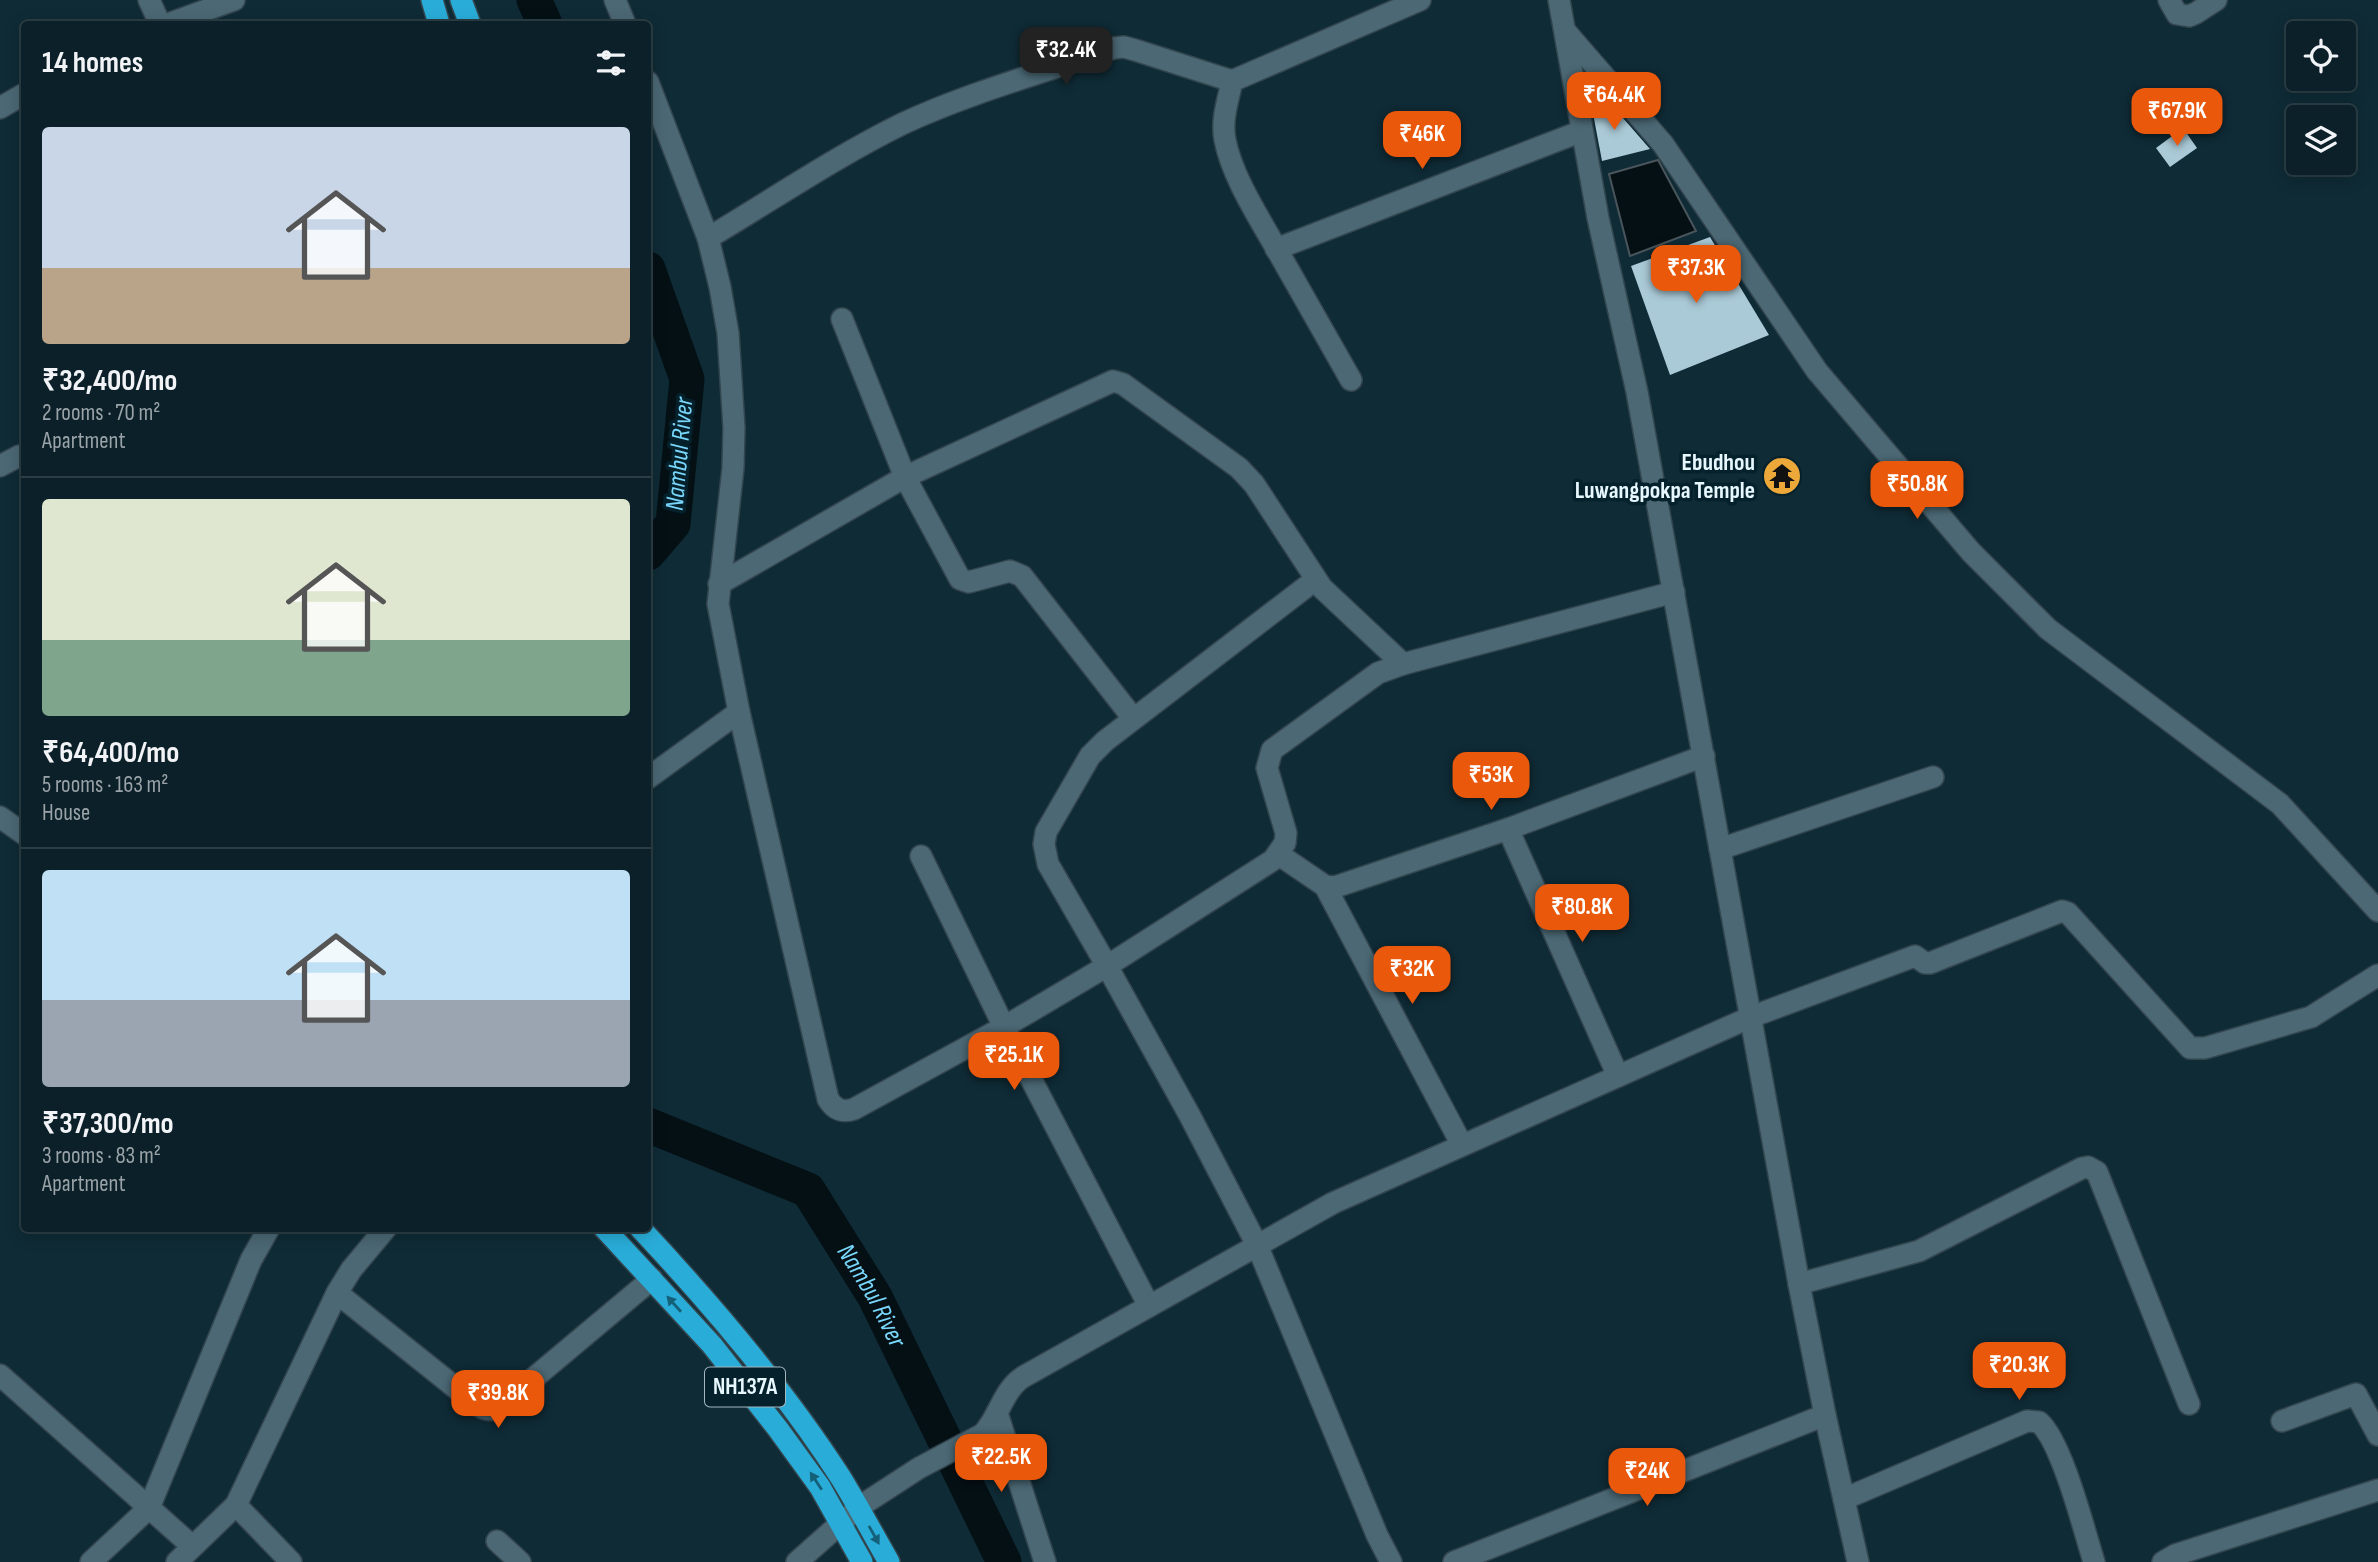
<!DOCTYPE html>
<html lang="en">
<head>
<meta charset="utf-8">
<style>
	:root { --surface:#0b2028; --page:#142830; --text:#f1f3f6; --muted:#9aa3a8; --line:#2b3e45; --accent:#ea580c }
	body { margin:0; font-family:"Sofia Sans Condensed",sans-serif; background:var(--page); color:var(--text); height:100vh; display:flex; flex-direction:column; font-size:26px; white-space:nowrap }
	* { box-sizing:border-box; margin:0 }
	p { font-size:23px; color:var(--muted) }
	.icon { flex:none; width:38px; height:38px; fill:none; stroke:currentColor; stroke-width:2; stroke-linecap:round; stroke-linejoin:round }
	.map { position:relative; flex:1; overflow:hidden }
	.drawer { position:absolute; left:21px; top:21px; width:630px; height:1211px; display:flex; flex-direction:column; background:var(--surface); border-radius:7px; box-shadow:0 4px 18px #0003,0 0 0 2px var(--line) }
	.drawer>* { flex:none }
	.fabs { position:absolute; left:2286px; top:21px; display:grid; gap:14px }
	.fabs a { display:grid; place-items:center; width:70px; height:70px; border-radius:7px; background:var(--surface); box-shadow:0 4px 18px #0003,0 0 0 2px var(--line); font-size:35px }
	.price { position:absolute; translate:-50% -60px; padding:0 16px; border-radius:14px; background:var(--accent); color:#fff; font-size:23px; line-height:46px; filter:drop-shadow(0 2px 4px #0008) }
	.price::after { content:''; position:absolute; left:50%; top:42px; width:21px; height:16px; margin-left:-10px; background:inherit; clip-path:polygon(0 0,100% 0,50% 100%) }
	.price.active { background:#222; color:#fff }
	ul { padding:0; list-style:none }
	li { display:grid; align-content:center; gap:14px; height:371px; padding:0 21px }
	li+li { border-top:2px solid var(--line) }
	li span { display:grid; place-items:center; height:217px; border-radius:7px; color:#555 }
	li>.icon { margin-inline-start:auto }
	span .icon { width:126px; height:126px; fill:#fffc; stroke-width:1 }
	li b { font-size:30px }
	h2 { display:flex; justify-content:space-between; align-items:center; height:84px; padding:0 21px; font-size:30px }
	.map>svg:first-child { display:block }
	.water { fill:#051015; stroke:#49555b; stroke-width:2 }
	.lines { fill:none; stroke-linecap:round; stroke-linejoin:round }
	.river { stroke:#051015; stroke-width:35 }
	.building { fill:#aacad7 }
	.minor-casing { stroke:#33454e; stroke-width:24 }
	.highway-casing { stroke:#33454e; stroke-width:24 }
	.minor { stroke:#4b6874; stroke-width:21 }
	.highway { stroke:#29add8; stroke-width:21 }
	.oneway { fill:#156079 }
	.labels { text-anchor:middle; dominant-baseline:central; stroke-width:7; stroke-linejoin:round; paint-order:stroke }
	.shield { fill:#05212c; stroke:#a3b7bf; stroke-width:2 }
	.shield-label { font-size:23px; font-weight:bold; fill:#e7f7fe }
	.poi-label { font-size:24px; font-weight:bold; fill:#e7f7fe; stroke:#05212c; text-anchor:end }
	.water-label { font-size:26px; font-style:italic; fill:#79d7fc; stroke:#05212c }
</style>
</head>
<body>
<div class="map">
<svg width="2378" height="1562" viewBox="0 0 2378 1562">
	<rect width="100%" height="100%" fill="#0f2b36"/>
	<polygon class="water" points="1658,160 1696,231 1630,256 1609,174"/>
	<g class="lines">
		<g class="river">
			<polyline points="534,0 545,24"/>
			<polyline points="648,269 687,379 673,524 648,553"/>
			<path id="s1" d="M648 1125 808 1190 875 1297 1004 1562"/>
		</g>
	</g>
	<g class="building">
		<polygon points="1603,95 1650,149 1602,161 1591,103"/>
		<polygon points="2183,128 2197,148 2170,167 2156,148"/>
		<polygon points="1710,237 1769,335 1670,375 1631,266"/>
	</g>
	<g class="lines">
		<defs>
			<g id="minor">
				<polyline points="149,0 160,24"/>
				<polyline points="615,0 625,24"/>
				<polyline points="1559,0 1598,218 1637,392 1799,1284 1825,1415 1858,1562"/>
				<polyline points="2169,0 2177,14 2189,16 2196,13 2216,0"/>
				<polyline points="168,24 234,0"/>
				<polyline points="1565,31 1663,144 1817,371 1971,552 2048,629 2280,804 2378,911"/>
				<path d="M1232 81C1228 101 1221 120 1225 140 1232 176 1258 216 1276 248 1301 292 1326 336 1351 380"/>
				<path d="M648 82 708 238 720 287 728 333 734 428 733 468 718 604 739 712 828 1099C834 1109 842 1113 854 1109L1004 1027 1107 966 1273 860 1285 843 1286 833 1267 768 1272 750 1378 673 1403 664 1674 592"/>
				<polyline points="0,108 24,94"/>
				<path d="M708 238C772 200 835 157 902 124 968 93 1045 72 1114 48L1124 47 1135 50 1232 81 1420 0"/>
				<polyline points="1276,249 1582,131"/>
				<polyline points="842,319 905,477 960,579 969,582 1010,571 1022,576 1133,718"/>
				<polyline points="0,466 19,456 24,456"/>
				<polyline points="1315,580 1105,741 1090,756 1046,832 1044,844 1048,864 1107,966 1190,1116 1257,1245 1377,1535 1391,1562"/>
				<polyline points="719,584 905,477 1113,381 1123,384 1239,468 1254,484 1322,588 1403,664"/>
				<polyline points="648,778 739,712"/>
				<polyline points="0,817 24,834"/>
				<polyline points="1508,829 1618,1076"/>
				<polyline points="1720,849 1933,777"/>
				<polyline points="1278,854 1325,886 1335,887 1508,829 1704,756"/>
				<polyline points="921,856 1004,1027 1149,1306"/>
				<polyline points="1325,886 1462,1145"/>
				<polyline points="1799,1284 1919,1251 2082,1168 2088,1167 2097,1172 2189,1404"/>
				<path d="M337 1293 476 1404C483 1409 488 1411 497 1409L652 1279"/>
				<polyline points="0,1375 192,1546"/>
				<polyline points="997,1413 1045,1562"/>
				<polyline points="2282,1421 2356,1394 2378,1435"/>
				<path d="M1844 1499 2020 1424 2027 1421 2039 1422C2062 1442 2084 1530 2094 1562"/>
				<polyline points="236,1505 291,1562"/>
				<polyline points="497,1541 520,1562"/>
				<polyline points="91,1562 149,1508 251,1260 269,1228"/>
				<polyline points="177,1562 236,1505 337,1293 351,1270 386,1228"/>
				<path d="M797 1562 859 1507 919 1468 983 1434C999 1417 1003 1390 1023 1377L1333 1203 1751 1017 1915 956 1925 963H1930L2062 911 2068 913 2190 1048H2205L2311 1017 2378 975"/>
				<polyline points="1454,1562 1825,1415"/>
				<polyline points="2163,1562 2175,1555 2378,1490"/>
			</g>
			<g id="highway">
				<polyline points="432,0 439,24"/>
				<polyline points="461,0 470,24"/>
				<polyline points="604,1228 712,1345 778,1429 820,1487 862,1562"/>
				<path d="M640 1228C713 1306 784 1389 841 1478 858 1506 873 1534 889 1562"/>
			</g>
		</defs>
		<use href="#minor" class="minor-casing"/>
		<use href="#highway" class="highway-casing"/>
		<use href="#minor" class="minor"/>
		<use href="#highway" class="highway"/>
	</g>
	<defs><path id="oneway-solid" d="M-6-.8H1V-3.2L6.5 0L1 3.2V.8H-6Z" transform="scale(1.75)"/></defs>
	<g class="oneway">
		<use href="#oneway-solid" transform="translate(674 1304) rotate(-132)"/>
		<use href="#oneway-solid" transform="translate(816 1481) rotate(-123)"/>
		<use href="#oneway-solid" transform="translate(874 1535) rotate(61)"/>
	</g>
	<defs>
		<symbol id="temple-disc" viewBox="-11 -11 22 22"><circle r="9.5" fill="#eca93a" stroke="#05212c"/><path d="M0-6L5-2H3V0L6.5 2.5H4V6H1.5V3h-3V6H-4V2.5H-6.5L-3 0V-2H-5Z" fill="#111"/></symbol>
	</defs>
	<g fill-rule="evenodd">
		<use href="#temple-disc" x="1760" y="454" width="44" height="44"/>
	</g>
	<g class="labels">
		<rect class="shield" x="705" y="1367.5" width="80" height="39" rx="5"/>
		<g class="shield-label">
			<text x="745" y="1387">NH137A</text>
		</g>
		<g class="poi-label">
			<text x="1755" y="462">Ebudhou<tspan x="1755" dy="28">Luwangpokpa Temple</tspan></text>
		</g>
		<g class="water-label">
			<text transform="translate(680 454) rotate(-85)">Nambul River</text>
			<text stroke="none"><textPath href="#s1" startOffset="296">Nambul River</textPath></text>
		</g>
	</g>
</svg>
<div class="fabs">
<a><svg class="icon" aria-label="locate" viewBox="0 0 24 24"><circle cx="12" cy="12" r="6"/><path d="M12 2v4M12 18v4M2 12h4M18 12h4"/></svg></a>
<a><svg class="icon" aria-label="layers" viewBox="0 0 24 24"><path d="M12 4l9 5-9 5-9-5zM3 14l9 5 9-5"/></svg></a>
</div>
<b class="price active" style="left:1066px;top:87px">₹32.4K</b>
<b class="price" style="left:1614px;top:132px">₹64.4K</b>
<b class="price" style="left:2177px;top:148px">₹67.9K</b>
<b class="price" style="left:1422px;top:171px">₹46K</b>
<b class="price" style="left:1696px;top:305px">₹37.3K</b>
<b class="price" style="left:1917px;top:521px">₹50.8K</b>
<b class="price" style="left:1491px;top:812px">₹53K</b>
<b class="price" style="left:1582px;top:944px">₹80.8K</b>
<b class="price" style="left:1412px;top:1006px">₹32K</b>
<b class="price" style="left:1014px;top:1092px">₹25.1K</b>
<b class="price" style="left:2019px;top:1402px">₹20.3K</b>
<b class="price" style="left:498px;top:1430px">₹39.8K</b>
<b class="price" style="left:1001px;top:1494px">₹22.5K</b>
<b class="price" style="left:1647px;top:1508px">₹24K</b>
<section class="drawer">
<h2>14 homes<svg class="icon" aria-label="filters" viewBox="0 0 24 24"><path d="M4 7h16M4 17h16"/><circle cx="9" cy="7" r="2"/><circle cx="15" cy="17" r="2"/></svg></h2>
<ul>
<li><span style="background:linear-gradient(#c9d6e8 65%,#b9a48a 0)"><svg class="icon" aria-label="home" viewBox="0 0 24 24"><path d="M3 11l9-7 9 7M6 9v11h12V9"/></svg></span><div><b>₹32,400/mo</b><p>2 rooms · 70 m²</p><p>Apartment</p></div></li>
<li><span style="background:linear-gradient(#dfe7d0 65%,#7fa58c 0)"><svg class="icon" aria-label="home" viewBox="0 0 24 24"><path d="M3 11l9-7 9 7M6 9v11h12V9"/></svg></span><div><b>₹64,400/mo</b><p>5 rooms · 163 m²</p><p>House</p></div></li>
<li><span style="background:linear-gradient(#bfe0f5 60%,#9aa5b1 0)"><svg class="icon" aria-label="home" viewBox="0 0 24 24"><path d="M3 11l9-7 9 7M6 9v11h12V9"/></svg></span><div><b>₹37,300/mo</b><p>3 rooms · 83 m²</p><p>Apartment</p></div></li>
</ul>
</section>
</div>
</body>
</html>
